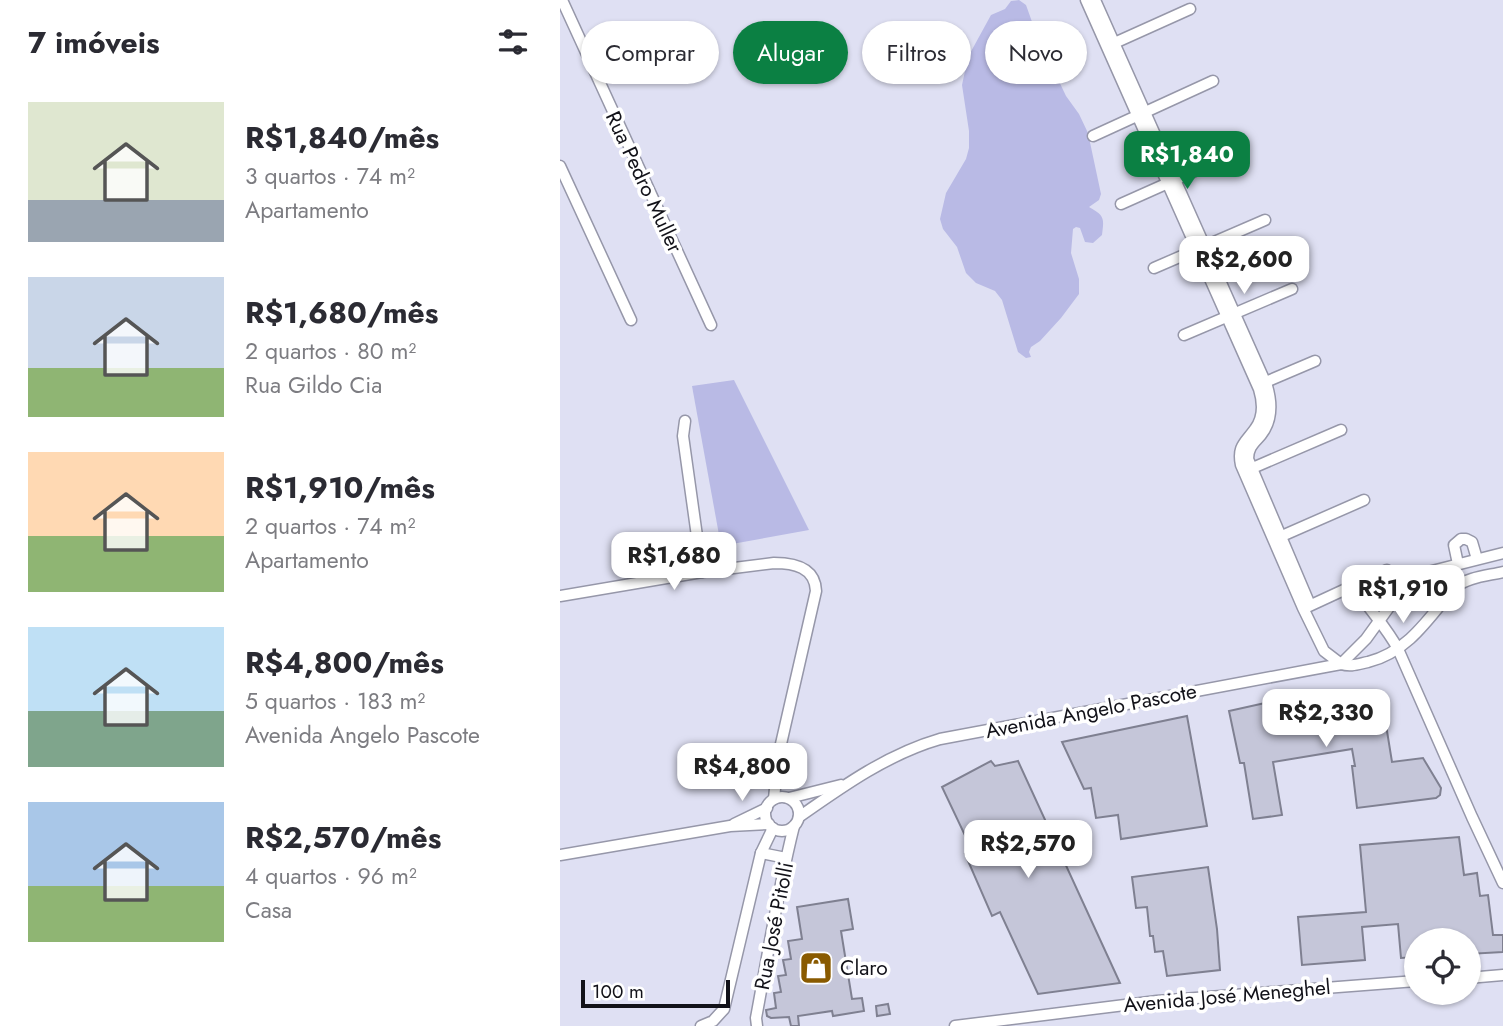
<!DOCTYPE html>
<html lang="pt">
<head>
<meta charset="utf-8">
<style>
	:root { --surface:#fff; --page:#f7f7f7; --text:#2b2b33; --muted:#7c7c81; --accent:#0b8043 }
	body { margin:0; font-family:Jost,sans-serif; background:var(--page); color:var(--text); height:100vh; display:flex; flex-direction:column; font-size:26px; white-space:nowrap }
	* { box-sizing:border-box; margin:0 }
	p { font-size:23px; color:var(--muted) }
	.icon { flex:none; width:38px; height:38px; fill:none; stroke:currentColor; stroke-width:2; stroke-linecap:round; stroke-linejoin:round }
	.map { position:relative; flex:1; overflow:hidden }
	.panel { display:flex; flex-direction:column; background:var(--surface); width:560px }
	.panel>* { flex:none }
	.top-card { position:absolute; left:21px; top:21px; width:665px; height:63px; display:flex; gap:14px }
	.tools { position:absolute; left:844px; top:928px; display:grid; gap:14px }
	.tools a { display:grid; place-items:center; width:77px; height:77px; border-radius:50%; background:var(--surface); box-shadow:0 2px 5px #0004; font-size:35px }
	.scale { position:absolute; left:21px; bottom:18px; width:149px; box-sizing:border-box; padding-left:7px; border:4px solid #121219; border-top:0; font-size:19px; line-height:24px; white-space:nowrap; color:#121219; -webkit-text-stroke:5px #fff; paint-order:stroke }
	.price { position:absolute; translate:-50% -60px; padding:0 16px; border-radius:14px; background:#fff; color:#222; font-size:23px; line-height:46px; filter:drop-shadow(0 2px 4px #0008) }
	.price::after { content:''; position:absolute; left:50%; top:42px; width:21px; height:16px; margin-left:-10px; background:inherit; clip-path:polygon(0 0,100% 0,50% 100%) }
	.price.active { background:var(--accent); color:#fff }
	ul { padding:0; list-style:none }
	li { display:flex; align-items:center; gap:21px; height:175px; padding:0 28px }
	li span { display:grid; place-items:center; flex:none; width:196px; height:140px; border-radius:0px; color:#555 }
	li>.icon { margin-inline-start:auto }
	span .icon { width:84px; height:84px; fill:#fffc; stroke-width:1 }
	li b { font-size:30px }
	h2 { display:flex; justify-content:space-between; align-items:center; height:84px; padding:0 28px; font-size:30px }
	.tag { padding:0 24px; border-radius:32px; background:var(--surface); box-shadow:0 2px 5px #0004; font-size:24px; line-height:63px }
	.tag.active { background:var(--accent); color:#fff }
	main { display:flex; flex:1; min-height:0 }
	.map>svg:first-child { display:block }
	.green { fill:#b9bae5 }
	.building { fill:#c5c6d9; stroke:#7f8091; stroke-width:2 }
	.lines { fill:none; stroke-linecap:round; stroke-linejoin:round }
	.minor-casing { stroke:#9697a9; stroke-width:13 }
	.minor { stroke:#fff; stroke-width:10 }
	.labels { text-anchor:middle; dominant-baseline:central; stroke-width:7; stroke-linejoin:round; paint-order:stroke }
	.street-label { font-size:21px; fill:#121219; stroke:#fff }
	.poi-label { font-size:21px; fill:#121219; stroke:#fff; text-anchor:start }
</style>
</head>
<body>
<main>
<section class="panel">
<h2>7 imóveis<svg class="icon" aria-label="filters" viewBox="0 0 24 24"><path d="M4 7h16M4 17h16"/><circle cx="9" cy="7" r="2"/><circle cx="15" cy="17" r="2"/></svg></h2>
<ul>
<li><span style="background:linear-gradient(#dfe7d0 70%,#9aa5b1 0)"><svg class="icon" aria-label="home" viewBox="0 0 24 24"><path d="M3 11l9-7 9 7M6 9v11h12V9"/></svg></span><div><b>R$1,840/mês</b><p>3 quartos · 74 m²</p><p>Apartamento</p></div></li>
<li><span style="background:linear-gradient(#c9d6e8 65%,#8fb573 0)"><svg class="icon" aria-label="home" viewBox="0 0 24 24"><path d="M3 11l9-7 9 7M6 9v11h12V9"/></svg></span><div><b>R$1,680/mês</b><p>2 quartos · 80 m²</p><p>Rua Gildo Cia</p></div></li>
<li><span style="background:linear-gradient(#ffd9b3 60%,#8fb573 0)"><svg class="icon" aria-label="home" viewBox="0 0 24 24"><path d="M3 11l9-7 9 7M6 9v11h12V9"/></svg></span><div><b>R$1,910/mês</b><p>2 quartos · 74 m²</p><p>Apartamento</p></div></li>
<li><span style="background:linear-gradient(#bfe0f5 60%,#7fa58c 0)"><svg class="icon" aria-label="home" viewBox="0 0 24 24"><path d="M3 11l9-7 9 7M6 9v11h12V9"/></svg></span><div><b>R$4,800/mês</b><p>5 quartos · 183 m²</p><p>Avenida Angelo Pascote</p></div></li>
<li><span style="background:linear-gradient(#a9c7e8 60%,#8fb573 0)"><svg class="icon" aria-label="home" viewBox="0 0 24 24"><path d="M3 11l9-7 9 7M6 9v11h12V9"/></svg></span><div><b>R$2,570/mês</b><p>4 quartos · 96 m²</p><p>Casa</p></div></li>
</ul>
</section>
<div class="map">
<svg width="943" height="1026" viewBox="0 0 943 1026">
	<rect width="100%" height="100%" fill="#dfe0f3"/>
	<g class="green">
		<path d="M459 0 466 5 476 33 506 96 519 114 528 133 541 194 539 200 529 207C545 216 544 218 542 235L533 243 525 242 520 228 516 227 513 229 511 253 519 279V294L501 318 480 341 471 347 469 352 471 357 466 358 458 352 442 300 435 291 416 283 406 273 397 247 383 229 380 219 386 193 406 159 409 148V131L402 85 408 57 431 15 445 9 451 1Z"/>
		<polygon points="174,380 249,530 161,546 132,386"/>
	</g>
	<g class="building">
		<polygon points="775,692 777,701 821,694 832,762 863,758 881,788 880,795 876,798 797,808 792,766 795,766 792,749 713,762 722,815 693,819 684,763 680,763 669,711 705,703"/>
		<polygon points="627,716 647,826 561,839 558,815 536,818 531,788 524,789 502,742"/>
		<polygon points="431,761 435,766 458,761 560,983 478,994 440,912 432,916 405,854 412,850 382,787"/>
		<polygon points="899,837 904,875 917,873 920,896 928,895 933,935 943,935 943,952 908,954 908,940 856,940 856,957 841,958 838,924 802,927 805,960 742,965 738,917 806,912 800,845"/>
		<polygon points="648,867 657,929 660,970 607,976 603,951 595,952 593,936 590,936 587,907 576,908 572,877"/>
		<polygon points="288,899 293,929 281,931 292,999 302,998 304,1011 273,1016 272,1011 238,1016 239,1026 231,1026 229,1017 211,1018 207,1016 206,1010 216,1008 214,993 221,992 218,976 226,975 223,960 231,959 228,941 242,939 237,907"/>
		<polygon points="328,1004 330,1014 317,1016 316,1006"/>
	</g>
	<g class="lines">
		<defs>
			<g id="minor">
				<polyline points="2,0 151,325"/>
				<path d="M526 0 699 389C703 402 704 417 695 429 685 443 677 446 681 465L743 608 764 651 781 664"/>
				<path d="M535 0 707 386C712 403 712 421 701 435 694 443 688 447 688 459L750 605"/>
				<polyline points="550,45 630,9"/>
				<polyline points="533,136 653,81"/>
				<polyline points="0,166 71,320"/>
				<polyline points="561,204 682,150"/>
				<polyline points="594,268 705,220"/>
				<polyline points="624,335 732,289"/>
				<polyline points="701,384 755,361"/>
				<polyline points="125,421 123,436 142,572"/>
				<polyline points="688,470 781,430"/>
				<polyline points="715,539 804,500"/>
				<polyline points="898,564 894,545 901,539 906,539 912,542 917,559"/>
				<path d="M794 585C807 608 826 626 838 649L912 817 943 883"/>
				<path d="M0 596 142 572 214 563C234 563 255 567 256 591L218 757 214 799"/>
				<polyline points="747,607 827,570"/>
				<polyline points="781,664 806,639 840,592 852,582 868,572 943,553"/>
				<circle cx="222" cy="814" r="17"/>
				<polyline points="229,798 281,785"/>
				<path d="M239 817C283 786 328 754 380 739L781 664C791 667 798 664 808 662 848 652 869 618 894 588 908 577 926 576 943 572"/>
				<polyline points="174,824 207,808"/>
				<polyline points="201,853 226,858"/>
				<polyline points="0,855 170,826 209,824"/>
				<polyline points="908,978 943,975"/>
				<polyline points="141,1026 153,1021 164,1009 201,853 213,828"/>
				<path d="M197 1026 196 1018C208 954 218 889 234 826"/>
				<polyline points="395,1026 597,1001 856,981"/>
			</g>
		</defs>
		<use href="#minor" class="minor-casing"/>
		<use href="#minor" class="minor"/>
	</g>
	<defs>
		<symbol id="shop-square" viewBox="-11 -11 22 22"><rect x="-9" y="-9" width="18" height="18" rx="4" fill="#895a00" stroke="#fff"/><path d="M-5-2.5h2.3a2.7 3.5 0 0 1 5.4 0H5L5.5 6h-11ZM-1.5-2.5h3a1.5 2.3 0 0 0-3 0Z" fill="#fff"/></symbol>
	</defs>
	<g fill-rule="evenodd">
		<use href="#shop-square" x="237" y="949" width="38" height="38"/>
	</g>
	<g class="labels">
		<g class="street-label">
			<text transform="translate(84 182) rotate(65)">Rua Pedro Muller</text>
			<text transform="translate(531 711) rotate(-11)">Avenida Angelo Pascote</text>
			<text transform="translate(214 926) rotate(-79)">Rua José Pitolli</text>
			<text transform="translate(667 996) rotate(-5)">Avenida José Meneghel</text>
		</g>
		<g class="poi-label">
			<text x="280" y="968">Claro</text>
		</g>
	</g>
</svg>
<div class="tools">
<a><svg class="icon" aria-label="locate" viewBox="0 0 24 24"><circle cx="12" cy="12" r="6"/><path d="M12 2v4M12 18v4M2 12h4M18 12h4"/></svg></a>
</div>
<div class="scale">100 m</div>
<b class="price active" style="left:627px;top:191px">R$1,840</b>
<b class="price" style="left:684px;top:296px">R$2,600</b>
<b class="price" style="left:114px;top:592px">R$1,680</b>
<b class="price" style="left:843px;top:625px">R$1,910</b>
<b class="price" style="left:766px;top:749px">R$2,330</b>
<b class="price" style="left:182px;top:803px">R$4,800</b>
<b class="price" style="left:468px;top:880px">R$2,570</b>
<div class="top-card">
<a class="tag">Comprar</a>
<a class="tag active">Alugar</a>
<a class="tag">Filtros</a>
<a class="tag">Novo</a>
</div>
</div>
</main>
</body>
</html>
